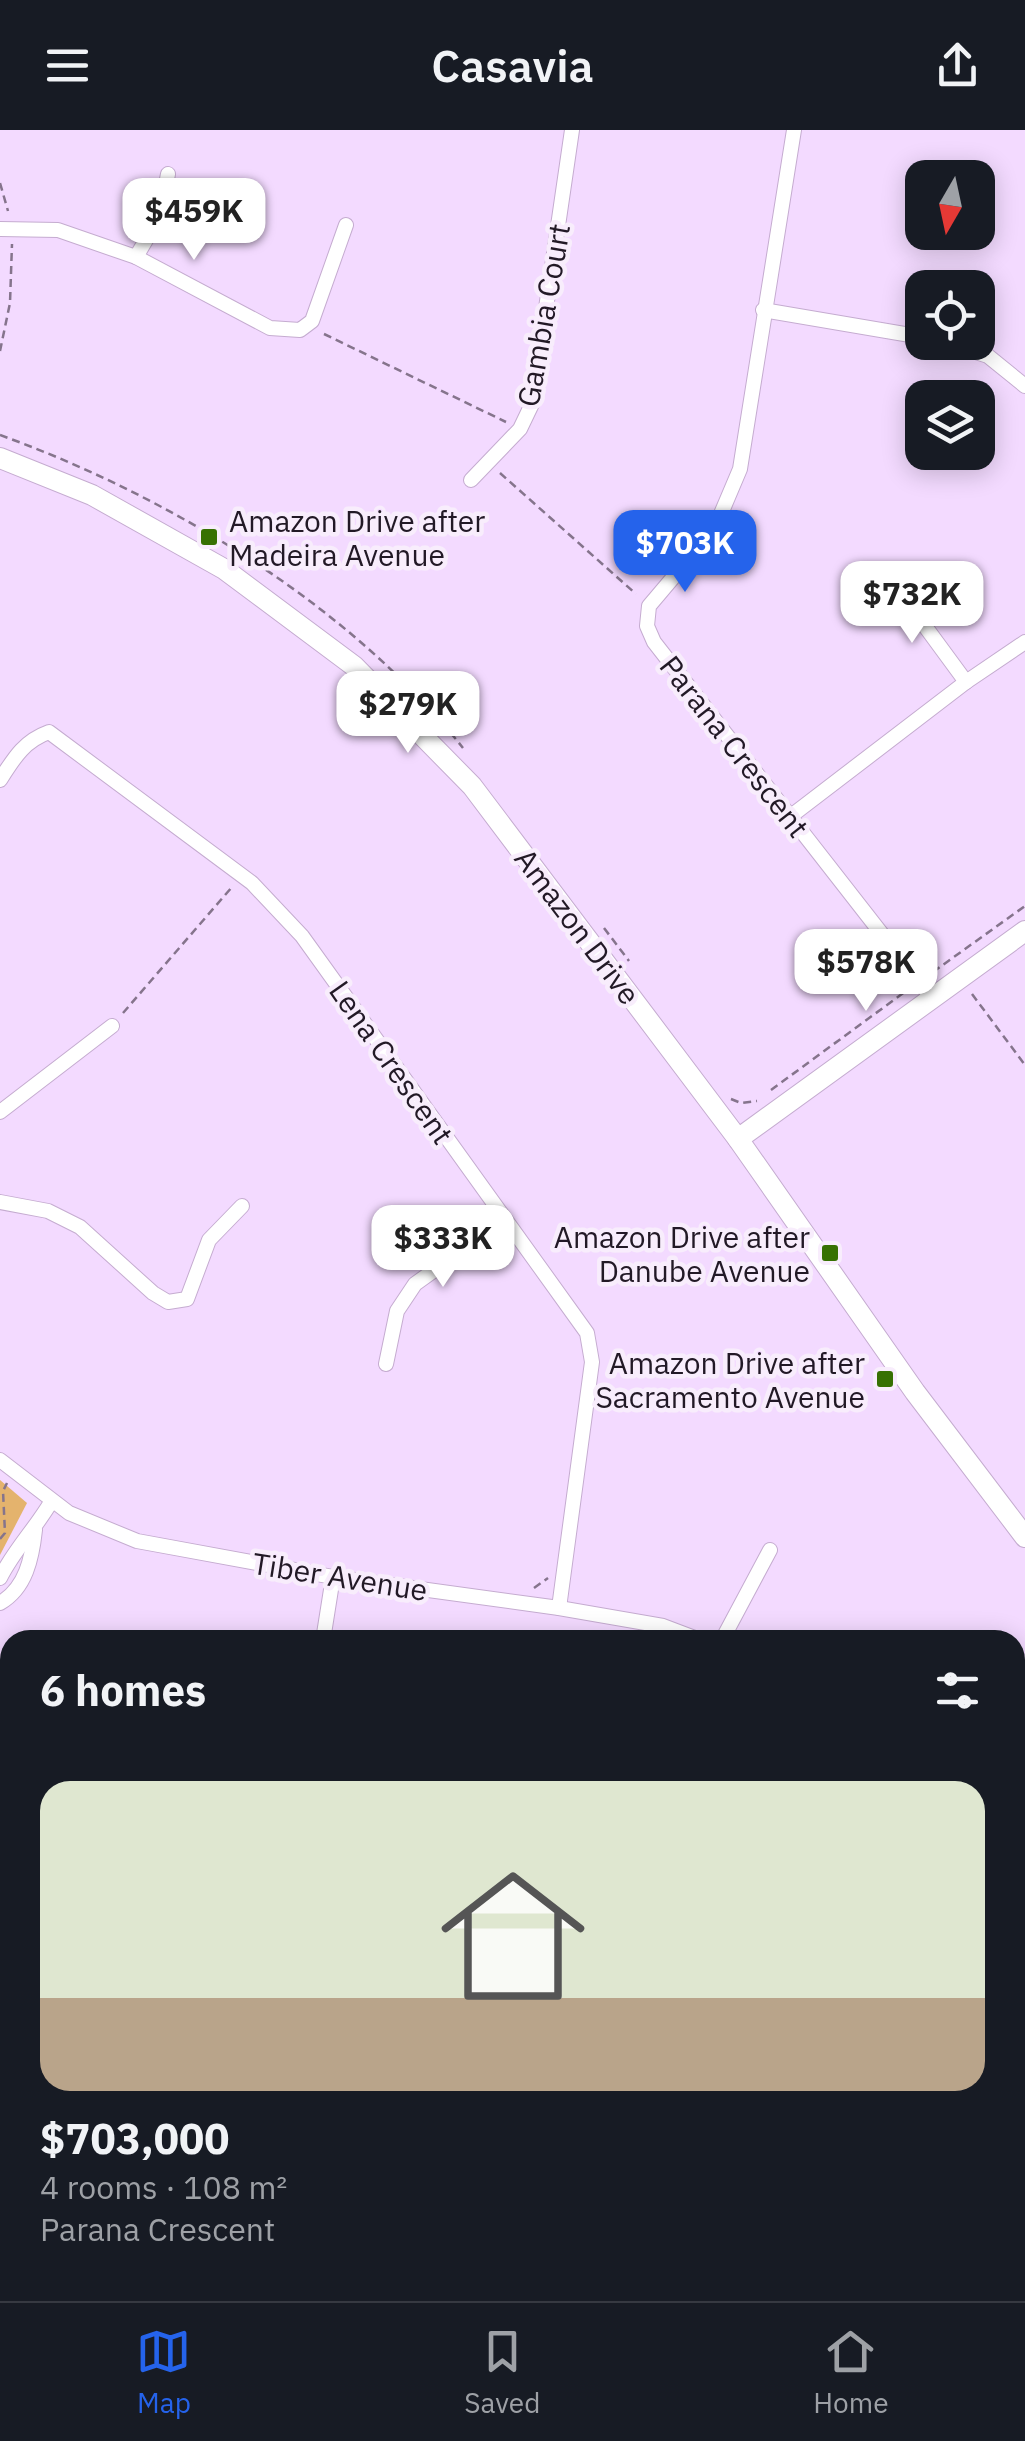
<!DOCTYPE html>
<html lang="en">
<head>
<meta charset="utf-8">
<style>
	:root { --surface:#171b24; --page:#242831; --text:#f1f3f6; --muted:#9ea1a6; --line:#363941; --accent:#2563eb }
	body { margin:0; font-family:"IBM Plex Sans",sans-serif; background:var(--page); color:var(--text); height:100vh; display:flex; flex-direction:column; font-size:38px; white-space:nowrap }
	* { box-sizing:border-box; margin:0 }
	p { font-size:32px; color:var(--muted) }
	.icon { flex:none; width:55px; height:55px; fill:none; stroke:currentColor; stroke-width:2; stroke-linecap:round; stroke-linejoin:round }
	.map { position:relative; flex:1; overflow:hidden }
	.sheet { position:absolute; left:0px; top:1500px; width:1025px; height:672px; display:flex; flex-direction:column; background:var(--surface); border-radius:30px 30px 0 0; box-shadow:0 5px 25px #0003 }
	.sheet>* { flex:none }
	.needle { width:65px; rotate:189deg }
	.tools { position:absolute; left:905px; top:30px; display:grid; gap:20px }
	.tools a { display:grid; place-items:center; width:90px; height:90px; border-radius:20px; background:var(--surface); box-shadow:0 5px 25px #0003; font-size:50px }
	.price { position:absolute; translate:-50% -85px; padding:0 22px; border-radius:20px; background:#fff; color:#222; font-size:32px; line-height:65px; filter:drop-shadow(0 2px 5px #0008) }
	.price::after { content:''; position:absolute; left:50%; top:60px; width:30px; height:22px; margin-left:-15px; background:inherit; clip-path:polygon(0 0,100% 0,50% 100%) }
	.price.active { background:var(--accent); color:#fff }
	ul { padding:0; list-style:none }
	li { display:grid; align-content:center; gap:20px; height:530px; padding:0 40px }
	li span { display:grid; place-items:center; height:310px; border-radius:30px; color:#555 }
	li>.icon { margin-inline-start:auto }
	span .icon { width:180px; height:180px; fill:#fffc; stroke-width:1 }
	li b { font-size:42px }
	h2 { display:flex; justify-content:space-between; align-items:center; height:120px; padding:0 40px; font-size:42px }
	header { display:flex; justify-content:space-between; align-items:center; height:130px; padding:0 40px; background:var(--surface); font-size:45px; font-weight:600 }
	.tabs { display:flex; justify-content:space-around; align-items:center; height:140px; border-top:2px solid var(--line); background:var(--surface); font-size:28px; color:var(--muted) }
	.tabs a { display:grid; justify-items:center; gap:5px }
	.tabs .active { color:var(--accent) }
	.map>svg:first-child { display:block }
	.green { fill:#e4b36d }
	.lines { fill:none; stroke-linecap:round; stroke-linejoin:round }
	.street-casing { stroke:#c5acd0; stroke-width:16 }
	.secondary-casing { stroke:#c5acd0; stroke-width:22 }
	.path { stroke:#85748c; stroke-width:2.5; stroke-dasharray:8 5; stroke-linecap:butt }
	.street { stroke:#fff; stroke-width:14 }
	.secondary { stroke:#fff; stroke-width:20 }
	.poi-dot { fill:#377102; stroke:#f8edfc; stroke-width:4 }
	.labels { text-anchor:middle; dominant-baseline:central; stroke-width:9; stroke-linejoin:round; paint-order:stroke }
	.street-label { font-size:30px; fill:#221926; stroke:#f8edfc }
	.poi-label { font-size:30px; fill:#221926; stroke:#f8edfc; text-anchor:end }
</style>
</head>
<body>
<header><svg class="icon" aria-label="menu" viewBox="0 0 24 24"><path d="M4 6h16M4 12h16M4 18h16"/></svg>Casavia<svg class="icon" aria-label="share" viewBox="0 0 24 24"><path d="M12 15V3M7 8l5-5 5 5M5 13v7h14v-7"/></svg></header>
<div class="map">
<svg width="1025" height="2171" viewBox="0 0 1025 2171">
	<rect width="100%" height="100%" fill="#f3daff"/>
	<polygon class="green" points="0,1350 27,1373 0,1425"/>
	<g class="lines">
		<defs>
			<g id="street">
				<polyline points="794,0 740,339 715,398 649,476 647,496 654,512 931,867"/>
				<polyline points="0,99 58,100 136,127 270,198 300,200 312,191 346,95"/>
				<polyline points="136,127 160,86 168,44"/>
				<polyline points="763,180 922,207"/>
				<polyline points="945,212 988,226 1025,256"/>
				<polyline points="471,350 520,299 532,274 572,0"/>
				<polyline points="901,455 919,488 966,552"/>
				<path d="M0 650C14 628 24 611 49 602L252 753 302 806 587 1203 592 1232 559 1478"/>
				<polyline points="791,686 966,552 1025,512"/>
				<polyline points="0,982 112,896"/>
				<polyline points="0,1072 48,1081 80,1097 153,1163 168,1172 187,1169 209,1110 242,1076"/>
				<polyline points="386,1234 397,1181 415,1154 504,1090"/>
				<polyline points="0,1330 69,1383 137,1411 333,1447 559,1478 663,1496 700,1510"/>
				<path d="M0 1448C14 1420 35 1399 51 1372"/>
				<path d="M0 1473C26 1458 32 1428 35 1400"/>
				<polyline points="323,1510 333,1447"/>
				<polyline points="722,1510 770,1420"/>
				<polyline points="0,1585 10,1592"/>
				<polyline points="1015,1743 1025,1750"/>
				<polyline points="0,1815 10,1817"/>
				<polyline points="1015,2063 1025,2070"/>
				<polyline points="332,2162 345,2171"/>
				<polyline points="531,2171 538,2162"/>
			</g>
			<g id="secondary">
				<polyline points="0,328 92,365 224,439 354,536 472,656 738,1009 915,1262 1025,1407"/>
				<polyline points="738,1009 1025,801"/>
				<polyline points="1015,1914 1025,1900"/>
				<polyline points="820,2171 827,2162"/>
			</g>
		</defs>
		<use href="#street" class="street-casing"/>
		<use href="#secondary" class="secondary-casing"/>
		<g class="path">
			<polyline points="0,53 8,81"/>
			<polyline points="324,204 506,292"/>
			<polyline points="0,221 10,173 12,114"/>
			<path d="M0 305C169 366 351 476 463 618"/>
			<polyline points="500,343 636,464"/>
			<polyline points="604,798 629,831"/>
			<polyline points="933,842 1025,776"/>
			<polyline points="972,864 1025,935"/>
			<polyline points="123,883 232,757"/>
			<polyline points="771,960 906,861"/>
			<polyline points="731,969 741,973 757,971"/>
			<polyline points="0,1409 5,1403 3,1361 7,1353"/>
			<polyline points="534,1458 548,1448"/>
			<polyline points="0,1979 10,1968"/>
			<polyline points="1015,2033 1025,2041"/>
			<polyline points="797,2171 802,2164"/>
		</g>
		<use href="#street" class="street"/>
		<use href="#secondary" class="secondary"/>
	</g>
	<g class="poi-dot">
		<rect x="199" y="397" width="20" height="20" rx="5"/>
		<rect x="820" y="1113" width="20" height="20" rx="5"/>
		<rect x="875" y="1239" width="20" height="20" rx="5"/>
	</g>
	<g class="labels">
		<g class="street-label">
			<text transform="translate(543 185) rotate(-80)">Gambia Court</text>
			<text transform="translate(735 616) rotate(52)">Parana Crescent</text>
			<text transform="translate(578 796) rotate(53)">Amazon Drive</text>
			<text transform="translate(392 932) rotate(55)">Lena Crescent</text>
			<text transform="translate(340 1446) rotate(9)">Tiber Avenue</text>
		</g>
		<g class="poi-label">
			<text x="229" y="390" text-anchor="start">Amazon Drive after<tspan x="229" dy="34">Madeira Avenue</tspan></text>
			<text x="810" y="1106">Amazon Drive after<tspan x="810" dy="34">Danube Avenue</tspan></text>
			<text x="865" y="1232">Amazon Drive after<tspan x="865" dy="34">Sacramento Avenue</tspan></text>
		</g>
	</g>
</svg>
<div class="tools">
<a><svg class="needle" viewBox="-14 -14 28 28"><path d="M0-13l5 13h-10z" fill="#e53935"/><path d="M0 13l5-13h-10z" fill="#9ea1a6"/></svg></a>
<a><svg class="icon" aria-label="locate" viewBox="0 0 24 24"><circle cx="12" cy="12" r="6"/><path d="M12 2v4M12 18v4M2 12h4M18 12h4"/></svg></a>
<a><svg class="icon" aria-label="layers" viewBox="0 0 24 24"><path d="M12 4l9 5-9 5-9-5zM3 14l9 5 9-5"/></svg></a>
</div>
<b class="price" style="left:194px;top:133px">$459K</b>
<b class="price active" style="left:685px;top:465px">$703K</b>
<b class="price" style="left:912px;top:516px">$732K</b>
<b class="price" style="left:408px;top:626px">$279K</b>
<b class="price" style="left:866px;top:884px">$578K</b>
<b class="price" style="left:443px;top:1160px">$333K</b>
<section class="sheet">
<h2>6 homes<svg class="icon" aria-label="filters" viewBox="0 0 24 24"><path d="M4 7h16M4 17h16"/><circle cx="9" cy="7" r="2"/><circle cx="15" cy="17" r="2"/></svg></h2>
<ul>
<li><span style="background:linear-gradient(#dfe7d0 70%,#b9a48a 0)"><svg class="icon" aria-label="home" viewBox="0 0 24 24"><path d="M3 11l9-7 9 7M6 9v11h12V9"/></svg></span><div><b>$703,000</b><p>4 rooms · 108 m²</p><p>Parana Crescent</p></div></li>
</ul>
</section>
</div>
<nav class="tabs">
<a class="active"><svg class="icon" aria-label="map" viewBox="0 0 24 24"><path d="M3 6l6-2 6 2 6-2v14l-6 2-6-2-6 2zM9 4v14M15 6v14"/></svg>Map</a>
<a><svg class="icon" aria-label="saved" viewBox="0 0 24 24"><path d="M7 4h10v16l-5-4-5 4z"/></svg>Saved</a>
<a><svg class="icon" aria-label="home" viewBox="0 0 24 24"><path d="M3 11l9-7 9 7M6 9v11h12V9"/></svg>Home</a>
</nav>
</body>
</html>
